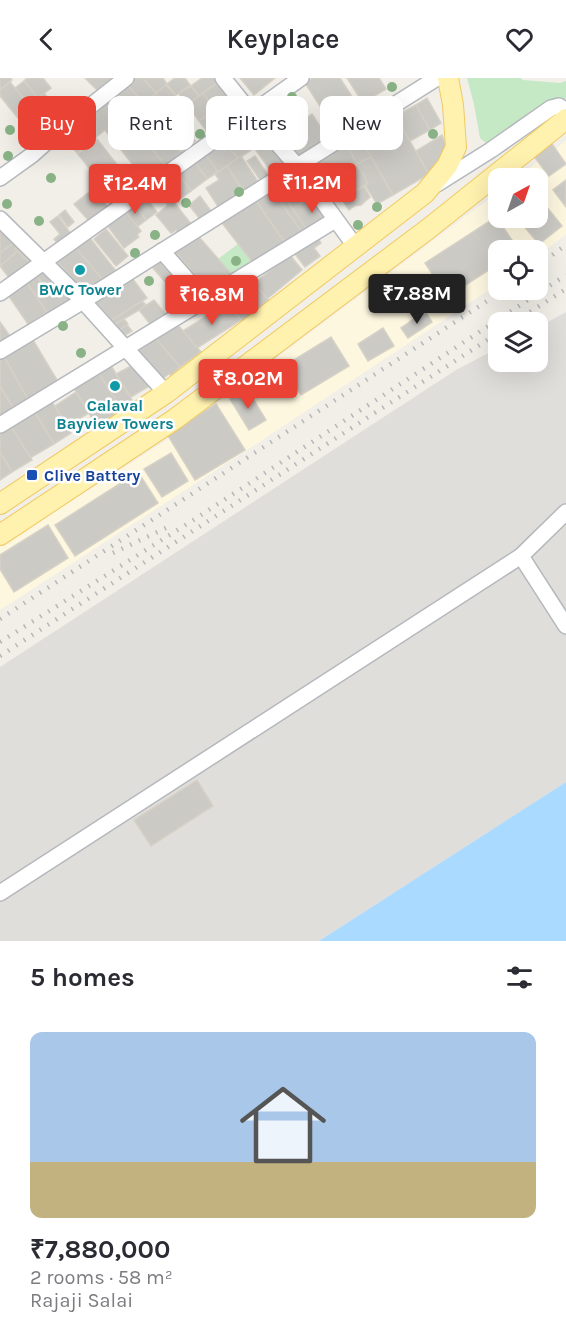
<!DOCTYPE html>
<html lang="en">
<head>
<meta charset="utf-8">
<style>
	:root { --surface:#fff; --page:#f2f2f3; --text:#2b2b33; --muted:#7c7c81; --line:#e1e1e2; --accent:#ea4335 }
	body { margin:0; font-family:Karla,sans-serif; background:var(--page); color:var(--text); height:100vh; display:flex; flex-direction:column; font-size:22px; white-space:nowrap }
	* { box-sizing:border-box; margin:0 }
	p { font-size:20px; color:var(--muted) }
	.icon { flex:none; width:33px; height:33px; fill:none; stroke:currentColor; stroke-width:2; stroke-linecap:round; stroke-linejoin:round }
	.map { position:relative; height:863px; overflow:hidden }
	.sheet { display:flex; flex-direction:column; background:var(--surface); flex:1 }
	.sheet>* { flex:none }
	.hud { position:absolute; left:18px; top:18px; width:531px; height:54px; display:flex; gap:12px }
	.needle { width:39px; rotate:40deg }
	.tools { position:absolute; left:488px; top:90px; display:grid; gap:12px }
	.tools a { display:grid; place-items:center; width:60px; height:60px; border-radius:12px; background:var(--surface); box-shadow:0 6px 24px #0002; font-size:30px }
	.price { position:absolute; translate:-50% -51px; padding:0 14px; border-radius:6px; background:var(--accent); color:#fff; font-size:20px; line-height:39px; filter:drop-shadow(0 2px 3px #0008) }
	.price::after { content:''; position:absolute; left:50%; top:36px; width:18px; height:14px; margin-left:-9px; background:inherit; clip-path:polygon(0 0,100% 0,50% 100%) }
	.price.current { background:#222; color:#fff }
	ul { padding:0; list-style:none }
	li { display:grid; align-content:center; gap:12px; height:318px; padding:0 30px }
	li+li { border-top:2px solid var(--line) }
	li span { display:grid; place-items:center; height:186px; border-radius:12px; color:#555 }
	li>.icon { margin-inline-start:auto }
	span .icon { width:108px; height:108px; fill:#fffc; stroke-width:1 }
	li b { font-size:26px }
	h2 { display:flex; justify-content:space-between; align-items:center; height:72px; padding:0 30px; font-size:26px }
	.tag { padding:0 21px; border-radius:12px; background:var(--surface); box-shadow:0 6px 24px #0002; font-size:21px; line-height:54px }
	.tag.current { background:var(--accent); color:#fff }
	header { display:flex; justify-content:space-between; align-items:center; height:78px; padding:0 30px; background:var(--surface); font-size:27px; font-weight:600 }
	.map>svg:first-child { display:block }
	.commercial { fill:#fef7e0 }
	.industrial { fill:#e0deda }
	.green { fill:#c5e8c5 }
	.water { fill:#aadaff }
	.building { fill:#cccac5; stroke:#d6d1c6; stroke-width:1.5 }
	.lines { fill:none; stroke-linecap:round; stroke-linejoin:round }
	.minor-casing { stroke:#b5b8bc; stroke-width:18 }
	.major-casing { stroke:#f2c960; stroke-width:22 }
	.minor { stroke:#fff; stroke-width:15 }
	.major { stroke:#fff2af; stroke-width:20 }
	.rail { stroke:#b6b7b8; stroke-width:4.5; stroke-dasharray:1.5 8; stroke-linecap:butt }
	.tree { fill:#89b387 }
	.culture-dot { fill:#0f9aa8; stroke:#fff; stroke-width:2 }
	.transit-dot { fill:#1a4fb4; stroke:#fff; stroke-width:2 }
	.labels { text-anchor:middle; dominant-baseline:central; stroke-width:5; stroke-linejoin:round; paint-order:stroke }
	.culture-label { font-size:16px; font-weight:bold; fill:#0d838f; stroke:#fff }
	.transit-label { font-size:16px; font-weight:bold; fill:#164399; stroke:#fff; text-anchor:start }
</style>
</head>
<body>
<header><svg class="icon" aria-label="back" viewBox="0 0 24 24"><path d="M15 5l-7 7 7 7"/></svg>Keyplace<svg class="icon" aria-label="heart" viewBox="0 0 24 24"><path d="M12 20l-8-8c-3-5 5-10 8-4 3-6 11-1 8 4z"/></svg></header>
<div class="map">
<svg width="566" height="863" viewBox="0 0 566 863">
	<rect width="100%" height="100%" fill="#f1efe8"/>
	<polygon class="commercial" points="566,63 566,156 537,179 537,172 498,172 498,206 247,372 0,532 0,468 167,362 498,114 498,140 537,140 537,100 516,100"/>
	<polygon class="industrial" points="566,234 566,704 319,863 0,863 0,589 456,292 498,270 498,284 537,284 537,250"/>
	<g class="green">
		<polygon points="467,0 520,0 523,2 560,5 566,3 566,20 492,70 480,60 474,26"/>
		<polygon points="238,166 255,187 235,200 218,181"/>
	</g>
	<polygon class="water" points="566,704 566,863 319,863"/>
	<g class="building">
		<polygon points="0,0 11,0 12,2 0,12"/>
		<polygon points="27,0 43,0 51,10 38,20 24,3"/>
		<polygon points="85,0 115,0 100,15"/>
		<polygon points="128,0 143,0 156,15 144,26 124,3"/>
		<polygon points="143,0 163,0 167,6 156,15"/>
		<polygon points="175,0 185,0 190,7 176,17 167,6"/>
		<polygon points="202,0 215,0 218,4 199,18 191,8"/>
		<polygon points="240,0 275,0 254,17"/>
		<polygon points="313,0 340,0 365,39 338,56 305,5"/>
		<polygon points="347,0 379,0 386,11 363,25"/>
		<polygon points="24,3 38,20 29,27 15,10"/>
		<polygon points="124,3 144,26 127,39 108,16"/>
		<polygon points="220,3 232,19 215,31 203,15"/>
		<polygon points="10,4 48,50 35,61 0,18 0,12"/>
		<polygon points="166,7 179,22 168,30 156,15"/>
		<polygon points="191,8 199,18 187,27 179,16"/>
		<polygon points="44,15 63,38 48,50 29,27"/>
		<polygon points="156,15 168,30 155,41 144,26"/>
		<polygon points="203,15 215,31 199,43 187,27"/>
		<polygon points="108,16 165,87 146,103 105,52 77,75 61,54"/>
		<polygon points="427,20 441,45 430,52 416,27"/>
		<polygon points="229,21 237,32 224,43 215,31"/>
		<polygon points="144,26 181,74 165,87 127,39"/>
		<polygon points="279,26 290,43 279,50 268,34"/>
		<polygon points="416,27 430,52 410,63 395,38"/>
		<polygon points="168,30 181,46 168,57 155,41"/>
		<polygon points="215,31 226,46 210,58 199,43"/>
		<polygon points="312,36 329,62 300,81 287,63 298,55 294,48"/>
		<polygon points="395,38 429,96 393,117 359,58"/>
		<polygon points="253,41 262,53 248,62 240,51"/>
		<polygon points="290,43 298,55 287,63 279,50"/>
		<polygon points="331,45 338,56 329,62 322,51"/>
		<polygon points="181,46 195,63 181,74 168,57"/>
		<polygon points="240,51 254,70 238,81 224,63"/>
		<polygon points="262,53 268,61 255,71 248,62"/>
		<polygon points="442,57 445,65 445,72 438,85 429,96 416,73"/>
		<polygon points="359,58 371,79 357,86 346,66"/>
		<polygon points="97,61 132,106 114,121 78,76"/>
		<polygon points="268,61 285,84 285,89 273,96 255,71"/>
		<polygon points="224,63 238,81 218,94 205,76"/>
		<polygon points="550,63 566,86 549,98 532,76"/>
		<polygon points="346,66 357,86 332,101 320,80"/>
		<polygon points="205,76 218,94 207,101 194,83"/>
		<polygon points="241,78 259,105 245,115 227,88"/>
		<polygon points="255,78 268,97 260,102 247,83"/>
		<polygon points="371,79 393,117 377,126 365,107 368,105 357,86"/>
		<polygon points="320,80 332,101 318,109 306,88"/>
		<polygon points="194,83 207,101 191,113 177,94"/>
		<polygon points="357,86 368,105 341,120 331,102"/>
		<polygon points="227,88 241,110 236,113 238,117 219,130 206,110 219,102 215,96"/>
		<polygon points="177,94 191,113 177,123 163,105"/>
		<polygon points="298,94 314,116 293,131 277,109"/>
		<polygon points="566,102 566,129 553,112"/>
		<polygon points="163,105 176,121 168,127 155,111"/>
		<polygon points="364,108 370,119 361,127 354,128 349,132 341,120"/>
		<polygon points="277,109 309,154 304,157 272,112"/>
		<polygon points="93,111 108,129 89,143 74,126"/>
		<polygon points="272,112 304,157 288,169 256,123"/>
		<polygon points="314,116 331,140 310,156 293,131"/>
		<polygon points="144,117 157,134 146,142 134,125"/>
		<polygon points="537,117 562,148 539,166 517,140 537,140"/>
		<polygon points="200,118 211,133 200,141 189,127"/>
		<polygon points="173,123 192,147 179,157 176,152 171,155 156,137"/>
		<polygon points="256,123 287,168 256,189 222,145"/>
		<polygon points="134,125 146,142 137,149 124,132"/>
		<polygon points="65,132 74,144 68,149 59,137"/>
		<polygon points="124,132 141,153 137,157 139,159 124,170 106,146"/>
		<polygon points="58,138 71,156 58,166 54,161 60,156 50,144"/>
		<polygon points="496,139 519,172 498,172 498,186 447,219 425,185"/>
		<polygon points="4,151 15,164 0,175 0,155"/>
		<polygon points="106,151 128,178 116,188 94,161"/>
		<polygon points="199,159 235,200 211,215 175,174"/>
		<polygon points="317,159 321,165 314,170 320,178 305,189 295,176"/>
		<polygon points="90,160 116,193 102,201 75,170"/>
		<polygon points="15,164 18,168 15,171 18,173 0,188 0,175"/>
		<polygon points="21,165 36,179 30,185 15,171"/>
		<polygon points="74,168 103,202 86,217 57,183"/>
		<polygon points="172,170 211,215 205,219 167,174"/>
		<polygon points="18,173 30,185 10,201 0,188"/>
		<polygon points="163,177 202,222 196,225 157,181"/>
		<polygon points="290,177 302,192 267,221 254,205"/>
		<polygon points="160,184 174,200 166,205 153,190"/>
		<polygon points="43,188 59,207 48,214 34,194"/>
		<polygon points="34,194 48,214 38,221 24,201"/>
		<polygon points="132,200 147,220 112,242 95,223"/>
		<polygon points="250,200 270,224 244,245 222,219"/>
		<polygon points="27,205 47,234 28,246 8,217"/>
		<polygon points="61,206 71,221 48,236 38,221"/>
		<polygon points="154,222 170,242 154,251 139,232"/>
		<polygon points="142,223 146,227 139,232 115,246 112,242"/>
		<polygon points="227,225 241,242 197,270 183,253"/>
		<polygon points="425,233 432,244 408,260 401,250"/>
		<polygon points="124,241 128,246 120,252 115,246"/>
		<polygon points="0,244 10,258 0,265"/>
		<polygon points="177,246 201,274 180,289 156,261"/>
		<polygon points="127,247 132,253 125,257 120,252"/>
		<polygon points="383,250 394,268 368,283 358,266"/>
		<polygon points="331,259 349,288 301,317 284,288"/>
		<polygon points="156,261 180,289 171,297 169,296 163,300 161,300 138,276 139,272"/>
		<polygon points="33,262 60,307 30,325 4,279"/>
		<polygon points="4,279 30,325 15,333 0,308 0,282"/>
		<polygon points="110,286 132,322 120,330 98,294"/>
		<polygon points="133,287 151,307 131,319 116,296"/>
		<polygon points="98,294 122,332 96,347 73,309"/>
		<polygon points="0,308 15,333 0,343"/>
		<polygon points="247,311 266,342 249,352 230,321"/>
		<polygon points="76,314 89,335 67,348 55,328"/>
		<polygon points="51,322 71,355 54,366 34,333"/>
		<polygon points="216,326 245,372 195,402 167,356"/>
		<polygon points="34,333 54,366 30,380 10,347"/>
		<polygon points="10,347 32,382 12,394 0,374 0,353"/>
		<polygon points="0,374 12,394 0,402"/>
		<polygon points="171,375 188,403 162,419 144,391"/>
		<polygon points="138,394 158,425 75,478 55,447"/>
		<polygon points="48,447 68,480 14,514 0,491 0,477"/>
		<polygon points="197,702 213,728 151,768 134,742"/>
	</g>
	<g class="lines">
		<defs>
			<g id="minor">
				<polyline points="223,0 251,35 297,88 355,168"/>
				<polyline points="0,100 32,77 60,52 126,0"/>
				<polyline points="437,106 491,72 551,30 559,28 566,33"/>
				<polyline points="0,141 83,223 166,315"/>
				<polyline points="162,173 205,222"/>
				<polyline points="0,215 301,0"/>
				<polyline points="0,273 83,223 437,0"/>
				<polyline points="0,347 335,142"/>
				<polyline points="521,478 566,548"/>
				<polyline points="0,815 521,478 566,434"/>
			</g>
			<g id="major">
				<polyline points="0,426 166,315 425,115 447,88 456,69 453,27 448,0"/>
				<polyline points="0,457 175,341 428,151 566,41"/>
			</g>
		</defs>
		<use href="#minor" class="minor-casing"/>
		<use href="#major" class="major-casing"/>
		<use href="#minor" class="minor"/>
		<use href="#major" class="major"/>
		<g class="rail">
			<polyline points="537,188 566,167"/>
			<polyline points="514,244 566,211"/>
			<polyline points="113,475 170,448"/>
			<polyline points="0,541 504,212"/>
			<polyline points="0,564 195,441 566,197"/>
			<polyline points="0,578 498,255"/>
		</g>
	</g>
	<g class="tree">
		<circle cx="392" cy="9" r="5"/>
		<circle cx="292" cy="19" r="5"/>
		<circle cx="10" cy="52" r="5"/>
		<circle cx="200" cy="56" r="5"/>
		<circle cx="433" cy="56" r="5"/>
		<circle cx="8" cy="78" r="5"/>
		<circle cx="51" cy="100" r="5"/>
		<circle cx="239" cy="114" r="5"/>
		<circle cx="186" cy="125" r="5"/>
		<circle cx="7" cy="126" r="5"/>
		<circle cx="377" cy="129" r="5"/>
		<circle cx="39" cy="143" r="5"/>
		<circle cx="358" cy="147" r="5"/>
		<circle cx="155" cy="157" r="5"/>
		<circle cx="135" cy="175" r="5"/>
		<circle cx="236" cy="183" r="5"/>
		<circle cx="149" cy="203" r="5"/>
		<circle cx="178" cy="221" r="5"/>
		<circle cx="63" cy="248" r="5"/>
		<circle cx="81" cy="275" r="5"/>
	</g>
	<g class="culture-dot">
		<circle cx="80" cy="192" r="6"/>
		<circle cx="115" cy="308" r="6"/>
	</g>
	<rect class="transit-dot" x="26" y="391" width="12" height="12" rx="3"/>
	<g class="labels">
		<g class="culture-label">
			<text x="80" y="211">BWC Tower</text>
			<text x="115" y="327">Calaval<tspan x="115" dy="18">Bayview Towers</tspan></text>
		</g>
		<g class="transit-label">
			<text x="44" y="397">Clive Battery</text>
		</g>
	</g>
</svg>
<div class="tools">
<a><svg class="needle" viewBox="-14 -14 28 28"><path d="M0-13l5 13h-10z" fill="#e53935"/><path d="M0 13l5-13h-10z" fill="#7c7c81"/></svg></a>
<a><svg class="icon" aria-label="locate" viewBox="0 0 24 24"><circle cx="12" cy="12" r="6"/><path d="M12 2v4M12 18v4M2 12h4M18 12h4"/></svg></a>
<a><svg class="icon" aria-label="layers" viewBox="0 0 24 24"><path d="M12 4l9 5-9 5-9-5zM3 14l9 5 9-5"/></svg></a>
</div>
<b class="price" style="left:312px;top:136px">₹11.2M</b>
<b class="price" style="left:135px;top:137px">₹12.4M</b>
<b class="price current" style="left:417px;top:247px">₹7.88M</b>
<b class="price" style="left:212px;top:248px">₹16.8M</b>
<b class="price" style="left:248px;top:332px">₹8.02M</b>
<div class="hud">
<a class="tag current">Buy</a>
<a class="tag">Rent</a>
<a class="tag">Filters</a>
<a class="tag">New</a>
</div>
</div>
<section class="sheet">
<h2>5 homes<svg class="icon" aria-label="filters" viewBox="0 0 24 24"><path d="M4 7h16M4 17h16"/><circle cx="9" cy="7" r="2"/><circle cx="15" cy="17" r="2"/></svg></h2>
<ul>
<li><span style="background:linear-gradient(#a9c7e8 70%,#c2b280 0)"><svg class="icon" aria-label="home" viewBox="0 0 24 24"><path d="M3 11l9-7 9 7M6 9v11h12V9"/></svg></span><div><b>₹7,880,000</b><p>2 rooms · 58 m²</p><p>Rajaji Salai</p></div></li>
</ul>
</section>
</body>
</html>
